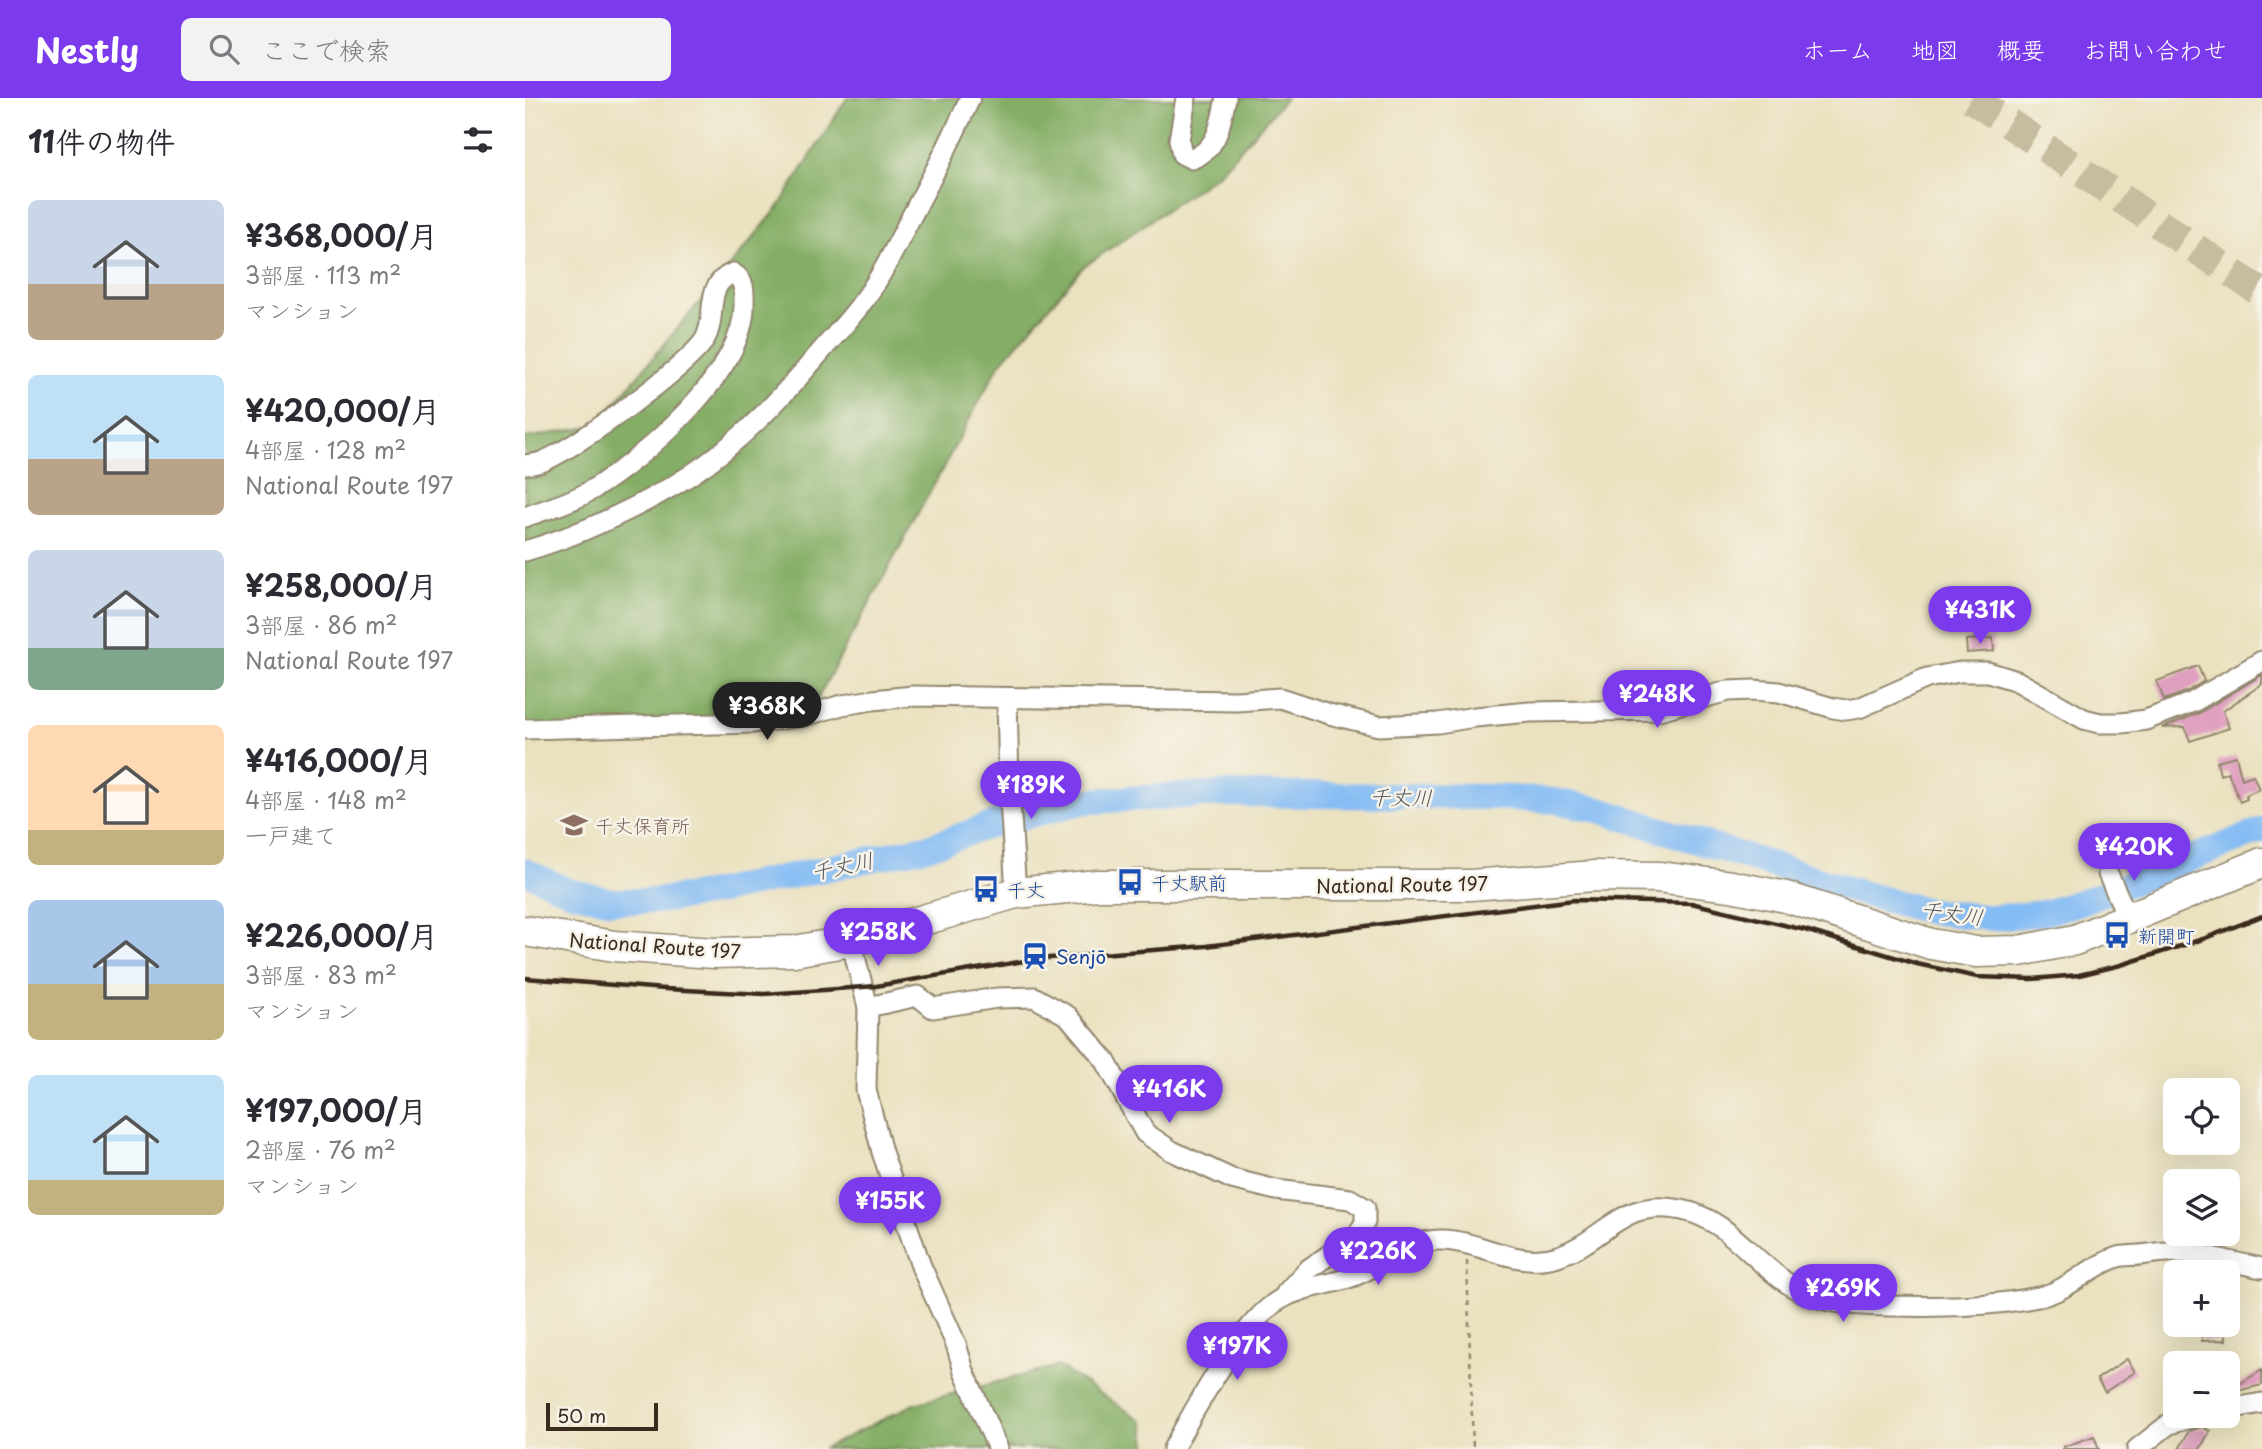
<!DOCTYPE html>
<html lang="ja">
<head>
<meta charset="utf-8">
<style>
	:root { --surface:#fff; --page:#f2f2f3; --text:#2b2b33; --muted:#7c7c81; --accent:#7c3aed }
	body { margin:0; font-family:"Playpen Sans","Klee One",sans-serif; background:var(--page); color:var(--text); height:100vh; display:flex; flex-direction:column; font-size:26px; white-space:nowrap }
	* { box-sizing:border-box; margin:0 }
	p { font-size:23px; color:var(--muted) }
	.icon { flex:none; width:38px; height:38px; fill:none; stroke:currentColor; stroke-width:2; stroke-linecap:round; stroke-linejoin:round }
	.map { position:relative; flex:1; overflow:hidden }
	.side { display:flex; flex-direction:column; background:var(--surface); width:525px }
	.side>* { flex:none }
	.buttons { position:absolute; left:1638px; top:980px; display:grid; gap:14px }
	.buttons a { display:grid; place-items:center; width:77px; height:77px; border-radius:10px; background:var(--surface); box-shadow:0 7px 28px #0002; font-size:35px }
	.scale { position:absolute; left:21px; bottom:18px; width:112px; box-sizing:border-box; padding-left:7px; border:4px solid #3b2a1e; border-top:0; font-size:19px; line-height:24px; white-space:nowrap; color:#3b2a1e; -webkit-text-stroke:5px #f7f3e8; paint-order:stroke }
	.price { position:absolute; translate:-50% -60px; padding:0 16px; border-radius:24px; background:var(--accent); color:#fff; font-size:23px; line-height:46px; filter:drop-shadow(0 2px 4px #0008) }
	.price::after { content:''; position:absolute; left:50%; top:42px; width:21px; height:16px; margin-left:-10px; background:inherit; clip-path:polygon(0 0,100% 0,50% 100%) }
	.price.on { background:#222; color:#fff }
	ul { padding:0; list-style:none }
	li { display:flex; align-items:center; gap:21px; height:175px; padding:0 28px }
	li span { display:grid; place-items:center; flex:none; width:196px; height:140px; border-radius:10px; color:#555 }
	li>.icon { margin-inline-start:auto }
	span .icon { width:84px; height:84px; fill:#fffc; stroke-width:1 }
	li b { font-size:30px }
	h2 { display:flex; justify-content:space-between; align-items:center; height:84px; padding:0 28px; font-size:30px }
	header { display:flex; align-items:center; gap:42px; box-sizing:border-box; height:98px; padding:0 35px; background:var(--accent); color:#fff }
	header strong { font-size:33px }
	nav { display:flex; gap:38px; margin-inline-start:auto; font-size:24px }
	.search { width:490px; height:63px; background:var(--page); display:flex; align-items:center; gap:18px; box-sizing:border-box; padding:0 24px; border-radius:10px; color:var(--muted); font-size:26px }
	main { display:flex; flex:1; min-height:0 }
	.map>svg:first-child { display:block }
	.forest { fill:#84ad65; stroke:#606c42; stroke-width:2 }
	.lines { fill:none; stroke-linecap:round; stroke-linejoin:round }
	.river { stroke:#84bcf4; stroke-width:26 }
	.building { fill:#dfa0bf }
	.highway-tunnel { stroke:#c7bc9f; stroke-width:30; stroke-dasharray:30 15; stroke-linecap:butt }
	.minor-casing { stroke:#92866e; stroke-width:23 }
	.highway-casing { stroke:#92866e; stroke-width:33 }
	.path { stroke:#92866e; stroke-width:2.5; stroke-dasharray:5 5; stroke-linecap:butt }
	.minor { stroke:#fff; stroke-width:19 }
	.highway { stroke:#fff; stroke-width:30 }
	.rail { stroke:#3b2a1e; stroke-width:4.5 }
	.labels { text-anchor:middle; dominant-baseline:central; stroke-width:5; stroke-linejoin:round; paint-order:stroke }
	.education-label { font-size:19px; fill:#785e54; stroke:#f7f3e8; text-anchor:start }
	.transit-label { font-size:19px; fill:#164399; stroke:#f7f3e8; text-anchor:start }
	.street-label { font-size:19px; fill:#3b2a1e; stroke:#f7f3e8 }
	.water-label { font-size:21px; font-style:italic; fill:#51565e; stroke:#f7f3e8 }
</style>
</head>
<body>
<header>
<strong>Nestly</strong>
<div class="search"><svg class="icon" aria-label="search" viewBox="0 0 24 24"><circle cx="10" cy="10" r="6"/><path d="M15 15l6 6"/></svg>ここで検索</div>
<nav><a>ホーム</a><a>地図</a><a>概要</a><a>お問い合わせ</a></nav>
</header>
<main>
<section class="side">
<h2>11件の物件<svg class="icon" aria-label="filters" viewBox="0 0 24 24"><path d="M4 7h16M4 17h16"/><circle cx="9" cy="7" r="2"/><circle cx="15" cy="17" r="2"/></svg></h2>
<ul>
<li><span style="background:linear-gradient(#c9d6e8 60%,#b9a48a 0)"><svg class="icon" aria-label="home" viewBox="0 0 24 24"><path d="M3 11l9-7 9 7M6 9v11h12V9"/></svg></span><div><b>¥368,000/月</b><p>3部屋 · 113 m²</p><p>マンション</p></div></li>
<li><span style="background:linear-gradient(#bfe0f5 60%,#b9a48a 0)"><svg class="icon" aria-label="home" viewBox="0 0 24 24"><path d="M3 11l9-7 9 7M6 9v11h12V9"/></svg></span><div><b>¥420,000/月</b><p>4部屋 · 128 m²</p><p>National Route 197</p></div></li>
<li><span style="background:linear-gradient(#c9d6e8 70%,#7fa58c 0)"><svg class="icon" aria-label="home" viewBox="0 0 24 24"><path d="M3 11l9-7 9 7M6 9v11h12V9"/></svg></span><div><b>¥258,000/月</b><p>3部屋 · 86 m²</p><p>National Route 197</p></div></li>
<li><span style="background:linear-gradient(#ffd9b3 75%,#c2b280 0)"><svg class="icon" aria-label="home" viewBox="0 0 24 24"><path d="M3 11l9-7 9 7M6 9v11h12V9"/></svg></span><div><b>¥416,000/月</b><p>4部屋 · 148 m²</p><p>一戸建て</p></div></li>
<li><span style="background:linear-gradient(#a9c7e8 60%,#c2b280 0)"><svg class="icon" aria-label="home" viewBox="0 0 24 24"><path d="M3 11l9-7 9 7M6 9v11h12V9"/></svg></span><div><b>¥226,000/月</b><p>3部屋 · 83 m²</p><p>マンション</p></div></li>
<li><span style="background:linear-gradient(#bfe0f5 75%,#c2b280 0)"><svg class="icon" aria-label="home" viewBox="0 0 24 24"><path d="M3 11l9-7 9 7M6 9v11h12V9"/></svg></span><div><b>¥197,000/月</b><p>2部屋 · 76 m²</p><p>マンション</p></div></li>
</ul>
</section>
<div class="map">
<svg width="1737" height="1351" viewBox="0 0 1737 1351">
	<rect width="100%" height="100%" fill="#f7f3e8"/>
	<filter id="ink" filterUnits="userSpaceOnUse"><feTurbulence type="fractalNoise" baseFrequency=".0143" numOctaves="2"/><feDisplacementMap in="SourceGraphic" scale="14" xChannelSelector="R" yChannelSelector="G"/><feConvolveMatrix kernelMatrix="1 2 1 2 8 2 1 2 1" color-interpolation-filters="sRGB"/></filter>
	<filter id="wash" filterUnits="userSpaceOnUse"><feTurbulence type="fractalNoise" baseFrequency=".00686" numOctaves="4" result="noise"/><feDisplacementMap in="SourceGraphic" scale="28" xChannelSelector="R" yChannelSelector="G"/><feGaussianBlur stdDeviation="1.57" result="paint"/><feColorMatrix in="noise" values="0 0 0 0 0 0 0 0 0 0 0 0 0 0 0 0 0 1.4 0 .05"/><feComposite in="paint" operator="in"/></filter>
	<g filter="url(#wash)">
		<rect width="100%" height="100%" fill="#eae1bf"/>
		<g class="forest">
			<polygon points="322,0 761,0 693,76 557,170 474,267 283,618 36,640 0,632 0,340 71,328 253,110"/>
			<polygon points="533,1268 618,1323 623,1351 298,1351 389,1306"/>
		</g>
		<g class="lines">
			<polyline class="river" points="0,773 43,793 87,803 130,803 182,796 406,748 472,725 561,703 696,696 971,699 1030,703 1071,711 1332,794 1403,813 1468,820 1520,815 1568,800 1737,732"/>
		</g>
		<g id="blocks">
			<g class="building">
				<polygon points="1468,540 1469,553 1442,555 1441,542"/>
				<polygon points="1673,568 1679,583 1663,593 1639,602 1632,583"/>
				<polygon points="1737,577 1737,586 1698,613 1704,630 1665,643 1660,629 1637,630 1674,615"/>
				<polygon points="1711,658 1717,681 1728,677 1734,691 1721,697 1722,701 1715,704 1703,674 1695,677 1692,663"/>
				<polygon points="1676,1227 1700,1227 1701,1242 1677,1243"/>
				<polygon points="1602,1261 1610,1274 1580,1294 1572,1281"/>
				<polygon points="1737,1272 1737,1287 1704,1295 1703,1293"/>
				<polygon points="1677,1329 1685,1333 1675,1351 1654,1351 1664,1333"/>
				<polygon points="1569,1338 1574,1351 1538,1351 1538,1349"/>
			</g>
		</g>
	</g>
	<g filter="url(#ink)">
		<use href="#blocks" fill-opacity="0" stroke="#92866e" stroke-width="2"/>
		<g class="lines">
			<polyline class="highway-tunnel" points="1446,0 1737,195"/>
			<defs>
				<g id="minor">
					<path d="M661 0 654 42 657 56 667 61C694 50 695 26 701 0"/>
					<path d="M0 367C5 366 11 366 16 364 47 353 164 268 180 241 193 218 178 187 208 175 221 183 219 194 219 208 219 274 118 361 65 393 45 405 21 411 0 419"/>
					<path d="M0 453C53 438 117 408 164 378 215 345 259 297 298 251 312 235 327 219 339 202 357 178 370 150 384 123 405 83 427 42 445 0"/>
					<polyline points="482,600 484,686 491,795"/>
					<polyline points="0,631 227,625 279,618 317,607 348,602 388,598 712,603 755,600 804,616 854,628 913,625 950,619 1005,614 1134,612 1203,593 1228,592 1254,594 1308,610 1321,612 1334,610 1402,580 1435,574 1463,574 1492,583 1559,621 1575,625 1597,625 1621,622 1668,604 1737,563"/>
					<polyline points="1583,776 1604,822"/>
					<polyline points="326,843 343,909 341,992 357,1054 396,1168 431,1246 439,1273 473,1351"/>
					<polyline points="343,909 393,898 408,910 472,900 509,899 543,918 580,962 620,1035 647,1053 707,1081 751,1092 825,1101 840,1110 840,1124 833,1137 782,1172 761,1195"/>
					<polyline points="1703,1311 1737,1305"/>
					<path d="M648 1351C669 1312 718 1222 756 1201 781 1186 812 1188 838 1174 864 1161 887 1141 917 1142 957 1143 991 1171 1033 1158 1082 1142 1095 1099 1157 1112 1205 1122 1228 1165 1268 1189 1298 1207 1330 1207 1364 1208 1413 1209 1464 1209 1513 1199 1542 1194 1563 1169 1590 1160 1597 1157 1607 1158 1614 1157 1626 1156 1640 1153 1652 1154 1680 1156 1709 1165 1737 1170"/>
					<polyline points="1612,1351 1644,1326 1672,1318"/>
				</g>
				<polyline id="highway" points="0,833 89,848 189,855 269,853 326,843 491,795 573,787 945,787 1070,778 1133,779 1206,788 1261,799 1406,846 1451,854 1494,853 1550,842 1737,765"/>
			</defs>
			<use href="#minor" class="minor-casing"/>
			<use href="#highway" class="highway-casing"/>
			<polyline class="path" points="942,1163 948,1351"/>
			<use href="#minor" class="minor"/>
			<use href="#highway" class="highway"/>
			<polyline class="rail" points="0,880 140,891 239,896 299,892 351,888 511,861 681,848 1049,802 1166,805 1280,832 1392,866 1452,879 1507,881 1554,877 1596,867 1678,841 1737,818"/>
		</g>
	</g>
	<defs>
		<symbol id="school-bare" viewBox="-9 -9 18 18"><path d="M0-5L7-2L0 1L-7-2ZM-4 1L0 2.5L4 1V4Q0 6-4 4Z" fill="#8d6e63" stroke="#f7f3e8" stroke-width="2.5" paint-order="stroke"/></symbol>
		<symbol id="bus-bare" viewBox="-9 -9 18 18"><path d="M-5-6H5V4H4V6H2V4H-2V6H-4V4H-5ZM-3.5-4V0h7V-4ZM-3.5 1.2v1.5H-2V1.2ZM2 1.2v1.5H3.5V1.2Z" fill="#1a4fb4" stroke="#f7f3e8" stroke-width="2.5" paint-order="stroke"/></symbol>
		<symbol id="station-bare" viewBox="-9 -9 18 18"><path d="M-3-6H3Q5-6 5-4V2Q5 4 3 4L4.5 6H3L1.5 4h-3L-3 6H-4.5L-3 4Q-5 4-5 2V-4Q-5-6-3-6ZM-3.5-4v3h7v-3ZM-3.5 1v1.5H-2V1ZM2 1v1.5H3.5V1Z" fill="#1a4fb4" stroke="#f7f3e8" stroke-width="2.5" paint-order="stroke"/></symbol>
	</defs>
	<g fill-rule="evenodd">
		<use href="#school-bare" x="30" y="708" width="38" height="38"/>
		<use href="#bus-bare" x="586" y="765" width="38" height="38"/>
		<use href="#bus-bare" x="442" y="772" width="38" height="38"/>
		<use href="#bus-bare" x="1573" y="818" width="38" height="38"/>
		<use href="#station-bare" x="491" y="839" width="38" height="38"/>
	</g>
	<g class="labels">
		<g class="education-label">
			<text x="70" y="727">千丈保育所</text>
		</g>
		<g class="transit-label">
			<text x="626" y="784">千丈駅前</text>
			<text x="482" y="791">千丈</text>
			<text x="1613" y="837">新開町</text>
			<text x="531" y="858">Senjō</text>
		</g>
		<g class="street-label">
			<text transform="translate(877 786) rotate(-1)">National Route 197</text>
			<text transform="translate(130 847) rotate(4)">National Route 197</text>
		</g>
		<g class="water-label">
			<text transform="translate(876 698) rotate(1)">千丈川</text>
			<text transform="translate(317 767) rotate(-12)">千丈川</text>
			<text transform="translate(1427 814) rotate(8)">千丈川</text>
		</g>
	</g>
</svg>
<div class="buttons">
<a><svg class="icon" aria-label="locate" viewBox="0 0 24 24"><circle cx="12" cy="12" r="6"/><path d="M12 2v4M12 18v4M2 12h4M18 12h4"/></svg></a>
<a><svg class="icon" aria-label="layers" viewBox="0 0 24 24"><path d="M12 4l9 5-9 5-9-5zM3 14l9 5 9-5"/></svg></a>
<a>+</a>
<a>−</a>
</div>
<div class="scale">50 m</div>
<b class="price" style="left:1455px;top:548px">¥431K</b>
<b class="price" style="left:1132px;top:632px">¥248K</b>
<b class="price on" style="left:242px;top:644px">¥368K</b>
<b class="price" style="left:506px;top:723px">¥189K</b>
<b class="price" style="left:1609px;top:785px">¥420K</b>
<b class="price" style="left:353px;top:870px">¥258K</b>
<b class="price" style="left:644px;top:1027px">¥416K</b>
<b class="price" style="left:365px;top:1139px">¥155K</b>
<b class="price" style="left:853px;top:1189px">¥226K</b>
<b class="price" style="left:1318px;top:1226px">¥269K</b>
<b class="price" style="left:712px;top:1284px">¥197K</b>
</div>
</main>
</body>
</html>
